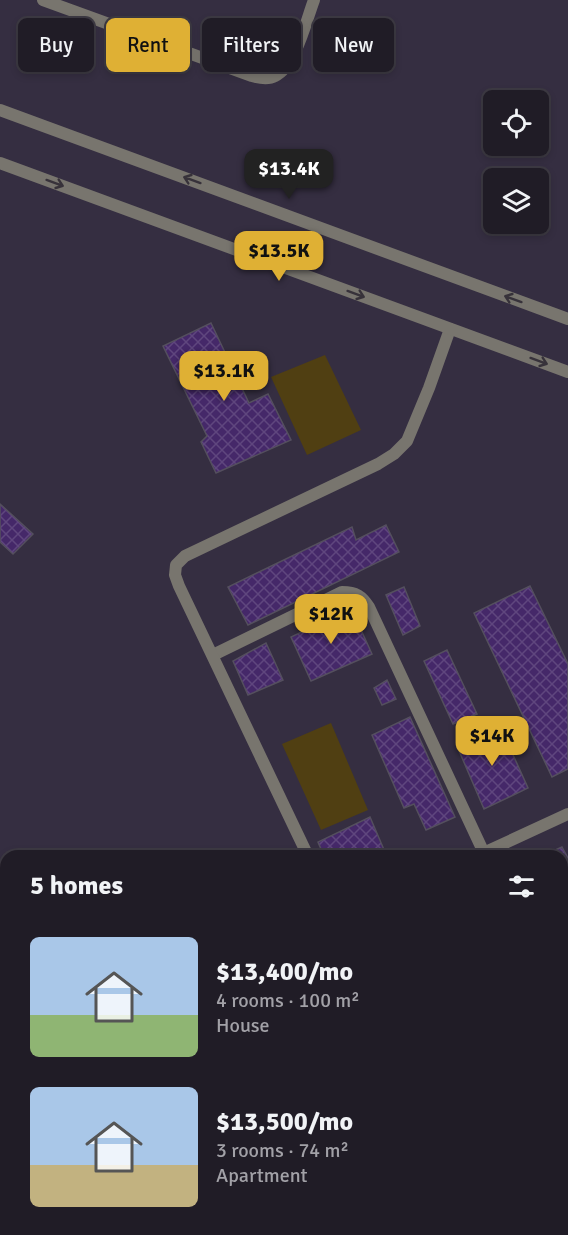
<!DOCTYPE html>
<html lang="en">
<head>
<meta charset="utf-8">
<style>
	:root { --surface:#201c26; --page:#2d2932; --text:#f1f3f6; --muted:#a2a1a7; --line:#3d3a43; --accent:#dfb034 }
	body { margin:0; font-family:Signika,sans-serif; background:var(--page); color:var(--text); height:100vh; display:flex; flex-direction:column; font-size:22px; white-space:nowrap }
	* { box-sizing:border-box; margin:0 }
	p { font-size:20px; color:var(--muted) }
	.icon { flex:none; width:33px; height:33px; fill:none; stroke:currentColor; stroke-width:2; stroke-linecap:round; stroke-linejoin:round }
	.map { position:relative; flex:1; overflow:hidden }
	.drawer { position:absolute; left:0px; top:850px; width:568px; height:386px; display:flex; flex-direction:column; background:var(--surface); border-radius:18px 18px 0 0; box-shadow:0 3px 9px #0003,0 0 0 2px var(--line) }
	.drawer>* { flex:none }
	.top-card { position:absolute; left:18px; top:18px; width:532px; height:54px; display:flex; gap:12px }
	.buttons { position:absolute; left:483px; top:90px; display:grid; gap:12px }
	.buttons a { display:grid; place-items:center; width:66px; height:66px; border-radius:9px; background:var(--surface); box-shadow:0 3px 9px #0003,0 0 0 2px var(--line); font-size:30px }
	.price { position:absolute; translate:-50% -51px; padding:0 14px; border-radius:12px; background:var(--accent); color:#111; font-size:20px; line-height:39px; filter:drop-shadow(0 2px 3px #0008) }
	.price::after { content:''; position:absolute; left:50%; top:36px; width:18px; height:14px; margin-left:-9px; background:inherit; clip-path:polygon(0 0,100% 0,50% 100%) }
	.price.on { background:#222; color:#fff }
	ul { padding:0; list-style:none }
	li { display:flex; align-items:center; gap:18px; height:150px; padding:0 30px }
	li span { display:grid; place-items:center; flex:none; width:168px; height:120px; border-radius:9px; color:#555 }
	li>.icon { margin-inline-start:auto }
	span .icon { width:72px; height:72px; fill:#fffc; stroke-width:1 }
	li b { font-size:26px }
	h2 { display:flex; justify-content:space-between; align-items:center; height:72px; padding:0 30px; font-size:26px }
	.chip { padding:0 21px; border-radius:9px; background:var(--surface); box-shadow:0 3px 9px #0003,0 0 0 2px var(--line); font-size:21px; line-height:54px }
	.chip.on { background:var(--accent); color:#111 }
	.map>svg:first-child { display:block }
	.built { fill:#352e41; fill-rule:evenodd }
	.pitch { fill:#503f12 }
	.building { fill:url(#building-cross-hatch); stroke:#544f5e; stroke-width:1.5 }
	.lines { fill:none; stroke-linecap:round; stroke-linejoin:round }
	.path { stroke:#696570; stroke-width:4; stroke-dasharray:4.5 3; stroke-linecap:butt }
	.lane { stroke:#78756e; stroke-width:12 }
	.street { stroke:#78756e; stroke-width:12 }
	.oneway { stroke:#37323a }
</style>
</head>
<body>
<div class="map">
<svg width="568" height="1235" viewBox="0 0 568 1235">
	<defs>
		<pattern id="building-cross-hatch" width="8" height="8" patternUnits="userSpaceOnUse" patternTransform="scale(1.5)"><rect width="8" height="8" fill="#452869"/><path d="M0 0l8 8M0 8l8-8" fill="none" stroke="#5f467e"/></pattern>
	</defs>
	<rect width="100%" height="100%" fill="#2b2633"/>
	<path class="built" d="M0 0H568V1235H0ZM494 100H538V146H494ZM494 178H538V224H494ZM6 856H562V1230H6Z"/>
	<g class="pitch">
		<polygon points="325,355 361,430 307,455 271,377"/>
		<polygon points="331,723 368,810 321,830 282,744"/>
	</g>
	<g class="building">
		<polygon points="211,323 249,403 268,394 291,440 216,473 201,442 207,436 163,346"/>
		<polygon points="0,504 33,534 13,554 0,542"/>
		<polygon points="386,525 399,552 248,625 228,587 352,527 356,540"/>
		<polygon points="530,586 568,664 568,769 552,777 474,613"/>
		<polygon points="404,587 420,626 403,635 386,595"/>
		<polygon points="351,608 372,654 311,681 291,637"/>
		<polygon points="266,643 283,680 248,695 233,661"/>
		<polygon points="447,650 477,714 453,724 424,661"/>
		<polygon points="387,680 396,699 382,705 374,688"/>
		<polygon points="410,717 455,817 426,830 414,804 404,808 372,735"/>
		<polygon points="500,726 528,788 484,809 457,746"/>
		<polygon points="370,817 385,852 376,856 324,856 318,842"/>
		<polygon points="562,847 568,858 568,914 562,917 562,856 542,856"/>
		<polygon points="0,935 6,937 6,1034 0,1050"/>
		<polygon points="568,995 568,1038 562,1040 562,998"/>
		<polygon points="0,1128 6,1130 6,1163 0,1161"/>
		<polygon points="124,1230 164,1230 162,1235 134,1235 123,1232"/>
	</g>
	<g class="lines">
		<g class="path">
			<polyline points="562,965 568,962"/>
			<polyline points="353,1230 356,1235"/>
		</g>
		<g class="lane">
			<path d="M43 0 252 76C259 78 268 80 275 76 296 66 306 21 314 0"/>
			<path d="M213 655 342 592C356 592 362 596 369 607L484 853"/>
			<polyline points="308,856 179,586 175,575 176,565 185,556 378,464 394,454 407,441 429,388 450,329"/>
			<polyline points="0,909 6,911"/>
		</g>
		<g class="street">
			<polyline points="0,110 568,319"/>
			<polyline points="0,163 568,372"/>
			<polyline points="477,856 568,814"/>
			<polyline points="203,1235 203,1230"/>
		</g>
	</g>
	<defs><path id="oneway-shaft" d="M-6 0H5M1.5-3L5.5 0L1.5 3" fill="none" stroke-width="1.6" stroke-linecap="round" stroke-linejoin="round" transform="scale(1.5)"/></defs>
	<g class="oneway">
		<use href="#oneway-shaft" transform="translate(192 180) rotate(-160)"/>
		<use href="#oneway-shaft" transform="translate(55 183) rotate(20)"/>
		<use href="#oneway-shaft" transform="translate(356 294) rotate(20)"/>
		<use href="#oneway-shaft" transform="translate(513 299) rotate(-160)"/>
		<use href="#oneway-shaft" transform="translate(539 361) rotate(20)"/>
	</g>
</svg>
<div class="buttons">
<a><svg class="icon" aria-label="locate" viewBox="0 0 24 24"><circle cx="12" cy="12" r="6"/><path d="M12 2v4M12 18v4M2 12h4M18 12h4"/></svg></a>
<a><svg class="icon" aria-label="layers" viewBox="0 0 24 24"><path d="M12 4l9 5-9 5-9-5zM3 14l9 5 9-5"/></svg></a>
</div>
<b class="price on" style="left:289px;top:200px">$13.4K</b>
<b class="price" style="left:279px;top:282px">$13.5K</b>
<b class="price" style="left:224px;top:402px">$13.1K</b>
<b class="price" style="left:331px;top:645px">$12K</b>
<b class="price" style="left:492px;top:767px">$14K</b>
<div class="top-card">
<a class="chip">Buy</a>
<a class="chip on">Rent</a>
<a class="chip">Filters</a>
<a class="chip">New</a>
</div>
<section class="drawer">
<h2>5 homes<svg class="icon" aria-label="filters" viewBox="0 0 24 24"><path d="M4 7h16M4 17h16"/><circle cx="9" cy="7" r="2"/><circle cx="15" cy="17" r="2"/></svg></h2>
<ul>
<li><span style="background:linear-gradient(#a9c7e8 65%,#8fb573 0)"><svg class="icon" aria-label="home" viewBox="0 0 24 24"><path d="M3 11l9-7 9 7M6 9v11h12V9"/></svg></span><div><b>$13,400/mo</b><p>4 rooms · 100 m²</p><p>House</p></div></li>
<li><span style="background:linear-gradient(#a9c7e8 65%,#c2b280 0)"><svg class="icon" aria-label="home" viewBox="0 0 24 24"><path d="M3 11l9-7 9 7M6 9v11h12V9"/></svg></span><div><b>$13,500/mo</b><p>3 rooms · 74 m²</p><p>Apartment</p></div></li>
</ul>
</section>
</div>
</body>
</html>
